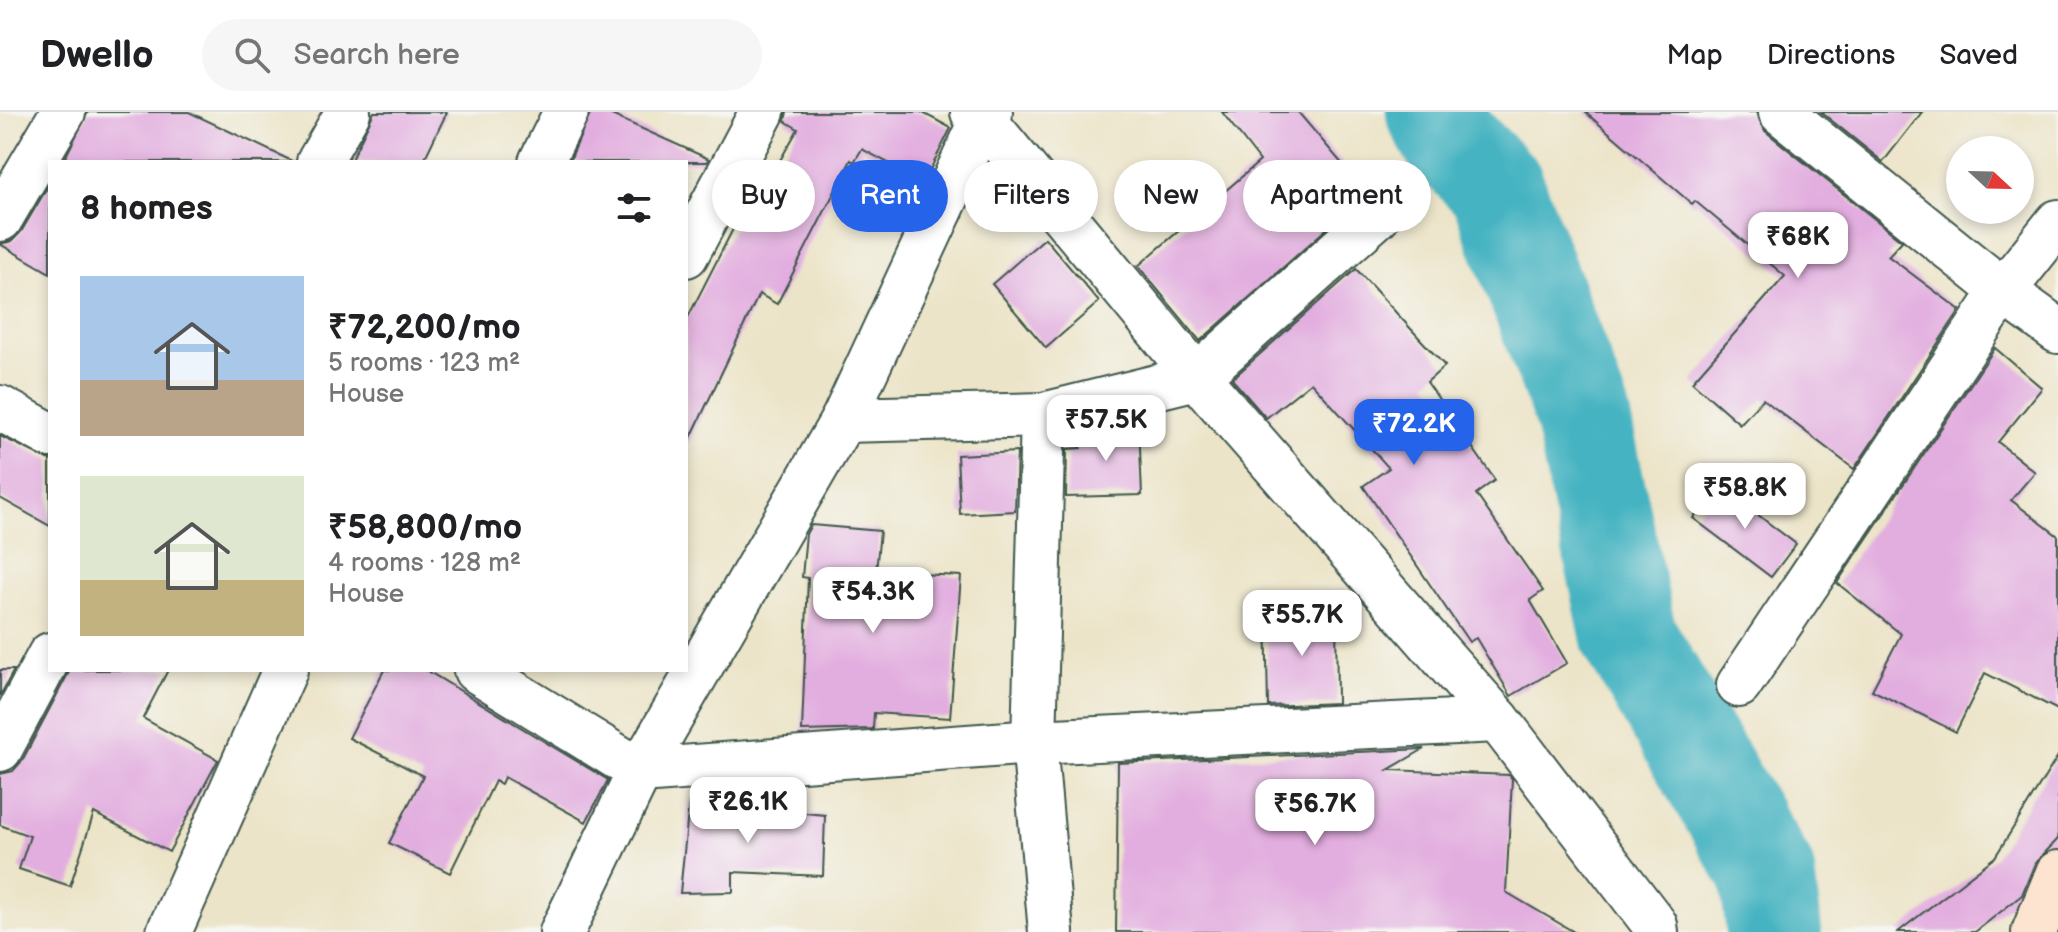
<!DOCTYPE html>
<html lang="en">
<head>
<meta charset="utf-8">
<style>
	:root { --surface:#fff; --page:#f6f6f6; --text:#202124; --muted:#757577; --line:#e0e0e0; --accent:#2563eb }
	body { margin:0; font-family:"Balsamiq Sans",sans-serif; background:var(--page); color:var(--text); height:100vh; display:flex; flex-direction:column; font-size:30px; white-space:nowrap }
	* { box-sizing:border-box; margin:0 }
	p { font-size:26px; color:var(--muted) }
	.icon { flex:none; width:44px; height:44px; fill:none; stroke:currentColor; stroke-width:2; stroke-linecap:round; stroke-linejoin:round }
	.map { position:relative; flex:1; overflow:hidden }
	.drawer { position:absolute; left:48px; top:48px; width:640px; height:512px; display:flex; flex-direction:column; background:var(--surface); border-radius:0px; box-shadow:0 4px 12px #0003 }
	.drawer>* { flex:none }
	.guide { position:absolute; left:712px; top:48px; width:760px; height:72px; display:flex; gap:16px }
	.needle { width:52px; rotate:112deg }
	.controls { position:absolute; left:1946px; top:24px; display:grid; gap:16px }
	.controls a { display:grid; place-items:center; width:88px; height:88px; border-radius:50%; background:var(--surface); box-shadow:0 4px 12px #0003; font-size:40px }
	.price { position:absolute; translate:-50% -68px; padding:0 18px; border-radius:16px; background:#fff; color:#222; font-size:26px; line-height:52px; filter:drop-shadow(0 2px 4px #0008) }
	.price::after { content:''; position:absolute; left:50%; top:48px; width:24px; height:18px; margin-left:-12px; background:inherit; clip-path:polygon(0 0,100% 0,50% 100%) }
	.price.active { background:var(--accent); color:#fff }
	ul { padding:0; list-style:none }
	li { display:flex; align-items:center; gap:24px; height:200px; padding:0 32px }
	li span { display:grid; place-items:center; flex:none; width:224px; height:160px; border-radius:0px; color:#555 }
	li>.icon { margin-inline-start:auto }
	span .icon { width:96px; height:96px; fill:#fffc; stroke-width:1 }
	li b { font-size:34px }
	h2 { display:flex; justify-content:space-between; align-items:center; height:96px; padding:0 32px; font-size:34px }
	.chip { padding:0 28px; border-radius:36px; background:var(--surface); box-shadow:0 4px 12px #0003; font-size:28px; line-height:72px }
	.chip.active { background:var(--accent); color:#fff }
	header { display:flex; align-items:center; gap:48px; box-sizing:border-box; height:112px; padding:0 40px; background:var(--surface); border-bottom:2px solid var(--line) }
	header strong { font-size:38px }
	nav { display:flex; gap:44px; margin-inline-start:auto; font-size:28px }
	.search { width:560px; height:72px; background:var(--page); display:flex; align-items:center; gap:20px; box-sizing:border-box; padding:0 28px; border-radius:44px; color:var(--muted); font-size:30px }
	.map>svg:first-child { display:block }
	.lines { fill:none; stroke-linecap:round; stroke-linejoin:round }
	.river { stroke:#45b3c1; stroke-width:96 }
	.building { fill:#e2addf }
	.street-casing { stroke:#3e564a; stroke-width:48 }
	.secondary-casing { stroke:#3e564a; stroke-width:48 }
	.street { stroke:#fff; stroke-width:44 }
	.secondary { stroke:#fde4d1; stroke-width:44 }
</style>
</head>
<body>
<header>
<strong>Dwello</strong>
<div class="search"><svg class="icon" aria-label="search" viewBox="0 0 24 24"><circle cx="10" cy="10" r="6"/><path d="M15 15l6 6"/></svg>Search here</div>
<nav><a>Map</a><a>Directions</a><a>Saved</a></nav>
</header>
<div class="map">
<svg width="2058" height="820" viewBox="0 0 2058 820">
	<rect width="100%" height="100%" fill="#f6f6f2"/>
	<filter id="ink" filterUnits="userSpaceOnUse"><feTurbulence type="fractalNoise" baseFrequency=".0125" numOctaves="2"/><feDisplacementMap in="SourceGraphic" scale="16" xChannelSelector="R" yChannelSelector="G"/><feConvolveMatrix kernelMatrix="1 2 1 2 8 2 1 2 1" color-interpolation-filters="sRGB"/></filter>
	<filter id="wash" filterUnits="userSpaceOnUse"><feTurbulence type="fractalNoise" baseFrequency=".006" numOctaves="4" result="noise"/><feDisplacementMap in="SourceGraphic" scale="32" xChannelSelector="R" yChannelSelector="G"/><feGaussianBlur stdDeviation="1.8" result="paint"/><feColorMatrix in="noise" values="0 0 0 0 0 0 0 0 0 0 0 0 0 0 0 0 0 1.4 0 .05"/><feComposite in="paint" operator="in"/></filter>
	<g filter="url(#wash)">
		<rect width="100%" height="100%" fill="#ece4c8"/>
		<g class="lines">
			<polyline class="river" points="1434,0 1449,27 1497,76 1582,303 1629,525 1767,761 1774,820"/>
		</g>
		<g id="blocks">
			<g class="building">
				<polygon points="88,0 189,0 294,50 63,50"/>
				<polygon points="374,0 447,0 423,50 350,50"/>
				<polygon points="591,0 605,0 709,47 707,50 569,50"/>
				<polygon points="787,0 921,0 951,16 924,70 862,37 854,50 851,48 777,192 759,182 686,336 686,209 756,72 764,76 798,17 785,9"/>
				<polygon points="1222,0 1298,0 1367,81 1200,229 1138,154 1260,49"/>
				<polygon points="1585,0 1757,0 1765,19 1902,129 1888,144 1960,198 1854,357 1763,287 1740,312 1692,270 1785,164 1695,89 1692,92"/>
				<polygon points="1821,0 1922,0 1883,50"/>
				<polygon points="50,71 50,161 0,132 12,129 21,120"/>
				<polygon points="1045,126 1099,190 1046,236 992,172"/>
				<polygon points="1356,157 1445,254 1427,270 1495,368 1476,382 1543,479 1530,488 1567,551 1511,584 1476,526 1469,530 1363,374 1389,356 1311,270 1266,306 1232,267"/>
				<polygon points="1995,236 2042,276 1998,330 2035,360 2011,388 2058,424 2058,598 1985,561 1956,620 1872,578 1901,522 1837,471"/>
				<polygon points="1139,313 1142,383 1066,385 1067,337 1081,336 1081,319 1104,314"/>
				<polygon points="0,324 50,348 50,414 0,386"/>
				<polygon points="1017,340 1015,399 960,402 957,343"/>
				<polygon points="1719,373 1796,432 1771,465 1693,406"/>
				<polygon points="811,413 880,419 876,460 961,464 950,606 874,601 873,617 802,619 808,466 802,465 806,422"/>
				<polygon points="1336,500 1337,591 1268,594 1266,501"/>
				<polygon points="0,558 14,558 0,584"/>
				<polygon points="70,558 168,558 143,606 218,648 169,740 94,701 70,774 19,757 30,724 0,713 0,662 13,659 22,649"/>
				<polygon points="384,558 426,558 608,668 586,710 504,665 501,672 495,669 450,761 389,731 423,664 349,626"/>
				<polygon points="1424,637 1388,658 1509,663 1512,667 1506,780 1574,820 1116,820 1118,651"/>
				<polygon points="2058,644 2058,727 2035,751 2022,783 1975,820 1898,820 1995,745"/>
				<polygon points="689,690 825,703 823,764 733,760 733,780 680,781"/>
			</g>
		</g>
	</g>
	<g filter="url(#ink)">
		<use href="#blocks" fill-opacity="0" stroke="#3e564a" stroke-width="2"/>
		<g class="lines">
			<defs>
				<g id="street">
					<polyline points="973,0 983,7 1197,265 1498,608 1655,813 1656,820"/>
					<polyline points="1781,0 2003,179 2058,219"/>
					<polyline points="319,50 348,0"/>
					<polyline points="541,50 566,0"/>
					<polyline points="0,107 63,0"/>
					<polyline points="686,143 762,0"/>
					<polyline points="0,296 50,323"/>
					<polyline points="1043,303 1034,630 1051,820"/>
					<polyline points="843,308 1043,303 1197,265 1378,103"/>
					<polyline points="476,558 640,659 562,820"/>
					<polyline points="1739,573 2003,179 2058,110"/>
					<polyline points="0,637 50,543"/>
					<polyline points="640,659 1034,630 1498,608"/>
					<polyline points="640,659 843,308 983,7 990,0"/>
					<polyline points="169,820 285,558"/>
				</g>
				<polyline id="secondary" points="2034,820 2058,761"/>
			</defs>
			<use href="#street" class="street-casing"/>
			<use href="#secondary" class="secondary-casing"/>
			<use href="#street" class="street"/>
			<use href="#secondary" class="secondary"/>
		</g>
	</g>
</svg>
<div class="controls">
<a><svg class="needle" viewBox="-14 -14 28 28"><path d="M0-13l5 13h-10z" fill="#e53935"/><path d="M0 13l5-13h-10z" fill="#757577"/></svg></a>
</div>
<b class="price" style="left:1798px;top:168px">₹68K</b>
<b class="price" style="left:1106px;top:351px">₹57.5K</b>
<b class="price active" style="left:1414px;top:355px">₹72.2K</b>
<b class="price" style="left:1745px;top:419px">₹58.8K</b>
<b class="price" style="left:873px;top:523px">₹54.3K</b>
<b class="price" style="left:1302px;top:546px">₹55.7K</b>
<b class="price" style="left:748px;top:733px">₹26.1K</b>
<b class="price" style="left:1315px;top:735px">₹56.7K</b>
<div class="guide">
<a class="chip">Buy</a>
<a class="chip active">Rent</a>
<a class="chip">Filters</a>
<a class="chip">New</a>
<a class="chip">Apartment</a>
</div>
<section class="drawer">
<h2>8 homes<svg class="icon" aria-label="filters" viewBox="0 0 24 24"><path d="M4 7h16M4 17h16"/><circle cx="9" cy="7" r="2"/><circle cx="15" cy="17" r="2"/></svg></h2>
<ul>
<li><span style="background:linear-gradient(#a9c7e8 65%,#b9a48a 0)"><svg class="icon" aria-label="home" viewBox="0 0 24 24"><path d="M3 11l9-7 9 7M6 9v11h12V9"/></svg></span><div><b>₹72,200/mo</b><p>5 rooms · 123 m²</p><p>House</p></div></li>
<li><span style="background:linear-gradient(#dfe7d0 65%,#c2b280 0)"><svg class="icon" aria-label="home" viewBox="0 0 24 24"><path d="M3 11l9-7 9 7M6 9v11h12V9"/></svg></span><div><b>₹58,800/mo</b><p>4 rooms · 128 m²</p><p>House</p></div></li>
</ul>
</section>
</div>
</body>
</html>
